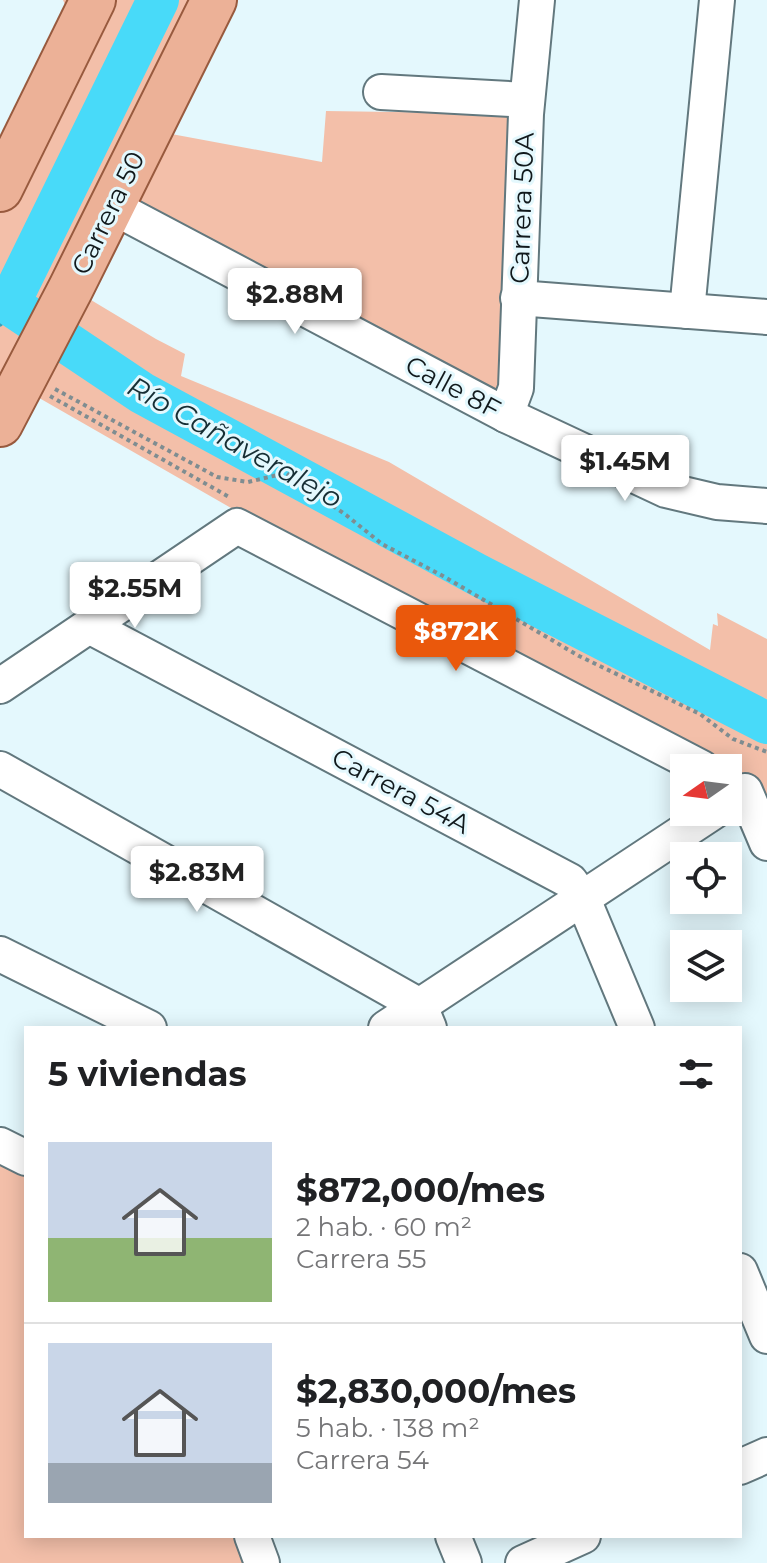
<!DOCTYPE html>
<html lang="es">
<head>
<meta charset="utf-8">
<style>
	:root { --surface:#fff; --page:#f2f2f2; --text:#202124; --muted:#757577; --line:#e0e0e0; --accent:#ea580c }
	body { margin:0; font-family:Montserrat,sans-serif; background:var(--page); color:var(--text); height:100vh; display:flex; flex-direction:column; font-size:30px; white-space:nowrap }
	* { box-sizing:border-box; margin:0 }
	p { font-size:26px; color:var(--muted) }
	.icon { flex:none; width:44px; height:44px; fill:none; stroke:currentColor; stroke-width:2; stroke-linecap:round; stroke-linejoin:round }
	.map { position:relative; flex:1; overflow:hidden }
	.side { position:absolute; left:24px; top:1026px; width:718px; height:512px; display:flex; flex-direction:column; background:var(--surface); border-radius:0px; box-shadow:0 4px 20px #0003 }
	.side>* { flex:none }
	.needle { width:52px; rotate:256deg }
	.buttons { position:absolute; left:670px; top:754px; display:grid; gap:16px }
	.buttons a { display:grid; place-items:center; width:72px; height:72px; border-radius:0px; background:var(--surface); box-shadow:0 4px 20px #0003; font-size:40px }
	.price { position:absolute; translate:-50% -68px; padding:0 18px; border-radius:8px; background:#fff; color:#222; font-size:26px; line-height:52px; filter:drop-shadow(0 2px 4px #0008) }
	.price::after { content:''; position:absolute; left:50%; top:48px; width:24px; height:18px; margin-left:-12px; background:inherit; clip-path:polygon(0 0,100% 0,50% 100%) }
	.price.selected { background:var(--accent); color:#fff }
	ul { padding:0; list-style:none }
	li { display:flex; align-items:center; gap:24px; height:200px; padding:0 24px }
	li+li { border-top:2px solid var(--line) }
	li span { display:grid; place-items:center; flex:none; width:224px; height:160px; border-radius:0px; color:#555 }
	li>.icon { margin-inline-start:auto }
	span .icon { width:96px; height:96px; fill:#fffc; stroke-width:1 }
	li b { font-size:34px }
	h2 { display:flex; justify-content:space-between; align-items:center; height:96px; padding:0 24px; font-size:34px }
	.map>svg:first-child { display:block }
	.green { fill:#f3bfa9 }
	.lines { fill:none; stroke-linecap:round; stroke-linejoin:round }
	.stream { stroke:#38a0b7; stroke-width:7 }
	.river { stroke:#48daf9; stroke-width:42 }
	.minor-casing { stroke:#62787e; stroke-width:38 }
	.major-casing { stroke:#985a3e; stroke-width:48 }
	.path { stroke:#7f8d91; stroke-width:4; stroke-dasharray:4 4; stroke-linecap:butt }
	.minor { stroke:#fff; stroke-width:34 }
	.major { stroke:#ecb197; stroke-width:44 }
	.labels { text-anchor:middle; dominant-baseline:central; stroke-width:6; stroke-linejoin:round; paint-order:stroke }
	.street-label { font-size:26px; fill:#11191c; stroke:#e4f8fd }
	.water-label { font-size:28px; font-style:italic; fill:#162e34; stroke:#e4f8fd }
</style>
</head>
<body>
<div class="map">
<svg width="767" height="1563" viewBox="0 0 767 1563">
	<rect width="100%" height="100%" fill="#e4f8fd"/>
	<g class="green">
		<polygon points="63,0 214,0 150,130 322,162 326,111 526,114 506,415 111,206 71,288 156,339 185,354 181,376 389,462 710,650 713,624 718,626 717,613 767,639 767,804 728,782 728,768 702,768 245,516 20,387 0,424 0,189 66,7"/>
		<polygon points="0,1145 26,1158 26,1536 252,1536 262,1563 0,1563"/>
	</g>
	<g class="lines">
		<polyline class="stream" points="0,323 9,304"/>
		<polyline class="river" points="158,0 9,304 142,393 478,575 767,723"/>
		<defs>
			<g id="minor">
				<polyline points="381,92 527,100"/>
				<polyline points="111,206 506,415 666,490 717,502 767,506"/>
				<polyline points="518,298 767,317"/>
				<polyline points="687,311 717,0"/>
				<polyline points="506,415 516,388 526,114 537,0"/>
				<polyline points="89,626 570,881 583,899 637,1028"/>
				<polyline points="0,686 237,526 702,768"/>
				<polyline points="0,769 420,1006 429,1028"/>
				<polyline points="745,791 767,843"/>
				<polyline points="0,954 149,1028"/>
				<polyline points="386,1028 713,812"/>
				<polyline points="0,1145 26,1158"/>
				<polyline points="740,1271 767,1336"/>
				<polyline points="740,1467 767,1455"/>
				<polyline points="252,1536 262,1563"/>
				<polyline points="453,1536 464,1563"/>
				<polyline points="523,1563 583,1536"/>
			</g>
			<g id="major">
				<polyline points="0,189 93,0"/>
				<polyline points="0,424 71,288 214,0"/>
			</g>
		</defs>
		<use href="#minor" class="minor-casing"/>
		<use href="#major" class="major-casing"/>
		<g class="path">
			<polyline points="55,389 217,477 248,482 286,473 346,515 382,544 443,576 579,656 700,714 733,739 767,752"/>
			<polyline points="50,396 231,498"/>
		</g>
		<use href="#minor" class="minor"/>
		<use href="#major" class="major"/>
	</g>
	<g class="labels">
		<g class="street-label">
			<text transform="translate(522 208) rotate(-88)">Carrera 50A</text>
			<text transform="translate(108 213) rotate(-64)">Carrera 50</text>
			<text transform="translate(453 387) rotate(28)">Calle 8F</text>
			<text transform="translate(401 791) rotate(28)">Carrera 54A</text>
		</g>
		<g class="water-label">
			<text transform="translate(235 442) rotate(29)">Río Cañaveralejo</text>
		</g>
	</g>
</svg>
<div class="buttons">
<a><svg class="needle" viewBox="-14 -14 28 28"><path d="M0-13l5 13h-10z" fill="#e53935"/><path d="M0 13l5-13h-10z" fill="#757577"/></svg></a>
<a><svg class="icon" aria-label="locate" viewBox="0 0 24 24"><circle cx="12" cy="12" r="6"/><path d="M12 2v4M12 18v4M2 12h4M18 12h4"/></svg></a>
<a><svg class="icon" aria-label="layers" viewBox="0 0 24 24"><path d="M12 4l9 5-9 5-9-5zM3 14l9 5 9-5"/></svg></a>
</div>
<b class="price" style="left:295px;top:336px">$2.88M</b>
<b class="price" style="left:625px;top:503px">$1.45M</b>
<b class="price" style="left:135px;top:630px">$2.55M</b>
<b class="price selected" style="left:456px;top:673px">$872K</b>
<b class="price" style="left:197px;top:914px">$2.83M</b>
<section class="side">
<h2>5 viviendas<svg class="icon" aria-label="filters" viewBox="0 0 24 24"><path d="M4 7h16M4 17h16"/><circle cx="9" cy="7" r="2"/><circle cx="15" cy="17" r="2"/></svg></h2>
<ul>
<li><span style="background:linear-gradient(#c9d6e8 60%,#8fb573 0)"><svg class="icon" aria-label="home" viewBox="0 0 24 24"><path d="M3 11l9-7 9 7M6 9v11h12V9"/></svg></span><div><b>$872,000/mes</b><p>2 hab. · 60 m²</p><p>Carrera 55</p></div></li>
<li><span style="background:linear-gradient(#c9d6e8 75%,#9aa5b1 0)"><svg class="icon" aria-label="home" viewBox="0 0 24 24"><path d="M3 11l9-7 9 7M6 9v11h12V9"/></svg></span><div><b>$2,830,000/mes</b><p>5 hab. · 138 m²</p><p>Carrera 54</p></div></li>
</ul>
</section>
</div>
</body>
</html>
